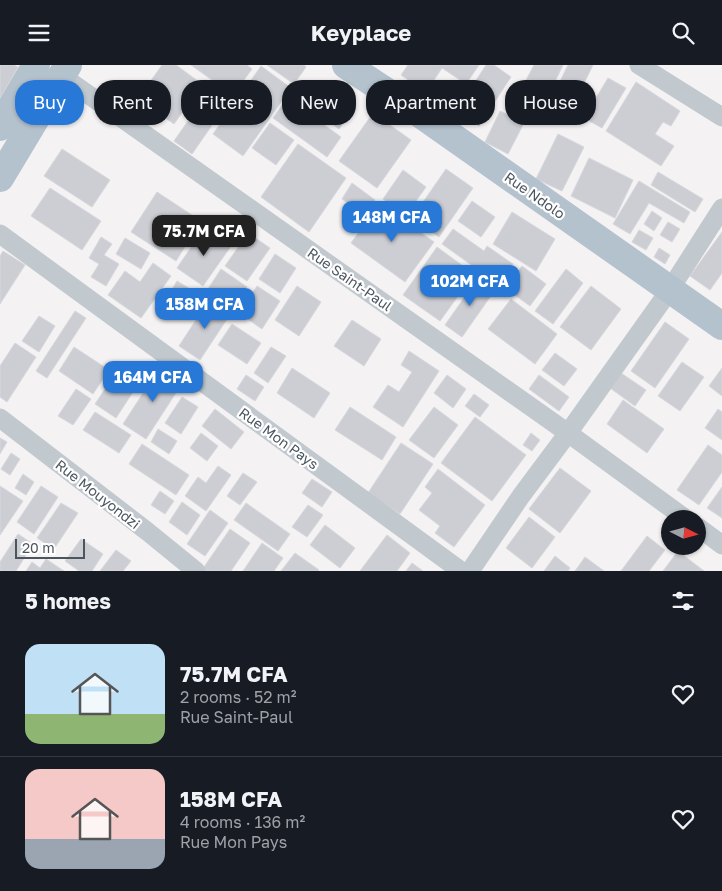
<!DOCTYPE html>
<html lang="en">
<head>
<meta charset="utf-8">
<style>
	:root { --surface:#171b24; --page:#242831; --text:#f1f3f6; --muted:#9ea1a6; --line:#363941; --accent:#2879d7 }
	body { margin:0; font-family:"Golos Text",sans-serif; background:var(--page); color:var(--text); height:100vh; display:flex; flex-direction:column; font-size:19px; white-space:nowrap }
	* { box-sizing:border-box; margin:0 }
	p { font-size:16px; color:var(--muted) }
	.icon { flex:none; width:28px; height:28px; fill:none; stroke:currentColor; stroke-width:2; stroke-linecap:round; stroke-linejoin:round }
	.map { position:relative; height:506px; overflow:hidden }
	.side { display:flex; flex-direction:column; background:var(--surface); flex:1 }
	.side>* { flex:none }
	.top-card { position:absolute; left:15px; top:15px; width:692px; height:45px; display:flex; gap:10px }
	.needle { width:32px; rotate:96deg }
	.tools { position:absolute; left:661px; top:445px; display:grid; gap:10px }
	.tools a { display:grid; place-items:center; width:45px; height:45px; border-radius:50%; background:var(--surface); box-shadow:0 1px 4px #0004; font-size:25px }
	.scale { position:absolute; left:15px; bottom:12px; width:70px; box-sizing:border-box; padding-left:5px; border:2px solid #4b555e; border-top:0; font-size:14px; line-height:18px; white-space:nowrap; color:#4b555e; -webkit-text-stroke:4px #fff; paint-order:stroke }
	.price { position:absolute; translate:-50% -42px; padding:0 11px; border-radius:10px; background:var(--accent); color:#fff; font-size:16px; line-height:32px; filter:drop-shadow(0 1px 2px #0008) }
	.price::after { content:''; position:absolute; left:50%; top:30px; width:15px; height:11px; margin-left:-8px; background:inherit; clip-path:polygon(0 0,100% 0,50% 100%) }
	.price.on { background:#222; color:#fff }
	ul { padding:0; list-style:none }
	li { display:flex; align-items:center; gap:15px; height:125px; padding:0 25px }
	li+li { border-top:1px solid var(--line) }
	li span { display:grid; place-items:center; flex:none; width:140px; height:100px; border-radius:15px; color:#555 }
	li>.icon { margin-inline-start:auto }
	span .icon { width:60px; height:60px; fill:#fffc; stroke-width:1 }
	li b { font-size:21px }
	h2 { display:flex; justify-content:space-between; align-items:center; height:60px; padding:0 25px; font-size:21px }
	.pill { padding:0 18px; border-radius:20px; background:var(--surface); box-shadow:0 1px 4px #0004; font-size:18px; line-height:45px }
	.pill.on { background:var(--accent); color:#fff }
	header { display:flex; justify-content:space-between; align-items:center; height:65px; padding:0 25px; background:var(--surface); font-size:22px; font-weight:700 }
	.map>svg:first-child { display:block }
	.building { fill:#ccced4; stroke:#d6d8dc }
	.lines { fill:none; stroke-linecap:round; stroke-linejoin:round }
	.street { stroke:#c1c9cf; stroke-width:19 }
	.primary { stroke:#b4c2ce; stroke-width:28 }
	.labels { text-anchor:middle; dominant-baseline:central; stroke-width:4.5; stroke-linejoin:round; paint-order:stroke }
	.street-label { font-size:14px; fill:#4b555e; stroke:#fff }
</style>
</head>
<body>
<header><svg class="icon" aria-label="menu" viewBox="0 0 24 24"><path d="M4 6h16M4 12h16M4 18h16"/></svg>Keyplace<svg class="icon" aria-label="search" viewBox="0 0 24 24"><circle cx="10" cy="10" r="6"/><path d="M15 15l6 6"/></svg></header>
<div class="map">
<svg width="722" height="506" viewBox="0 0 722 506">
	<rect width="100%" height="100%" fill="#f4f2f2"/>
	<g class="building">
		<polygon points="0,0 14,0 18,2 0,34"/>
		<polygon points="162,0 176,0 202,19 174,59 138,34"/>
		<polygon points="191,0 247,0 252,4 233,30"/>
		<polygon points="267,0 304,0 306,2 294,19"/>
		<polygon points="408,0 479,0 466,19 442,3 426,27 401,10"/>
		<polygon points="486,0 494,0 511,12 479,61 456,46"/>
		<polygon points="534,0 563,0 548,31 524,19"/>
		<polygon points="568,0 593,0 571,45 551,35"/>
		<polygon points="261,1 291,23 243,91 213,69"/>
		<polygon points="608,13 626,23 602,63 584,53"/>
		<polygon points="636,17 680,46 671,61 663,57 655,69 674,81 661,101 606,66"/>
		<polygon points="322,18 355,41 339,64 306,40"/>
		<polygon points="213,20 231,33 192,89 174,76"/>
		<polygon points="287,33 341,72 327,92 273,53"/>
		<polygon points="500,46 524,58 508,89 485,77"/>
		<polygon points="373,48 411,75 377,123 339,96"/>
		<polygon points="270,58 294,75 276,100 252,83"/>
		<polygon points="558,69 584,82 562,126 536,114"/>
		<polygon points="298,79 346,113 309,167 261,132"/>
		<polygon points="62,84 110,115 92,142 44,111"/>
		<polygon points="589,93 633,115 615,153 571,131"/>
		<polygon points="446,104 473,123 439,172 412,153"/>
		<polygon points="403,105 426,122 406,150 383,134"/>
		<polygon points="658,107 703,134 695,147 651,120"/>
		<polygon points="639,116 690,147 684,158 649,138 630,169 613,159"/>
		<polygon points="352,118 375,135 365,150 342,134"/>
		<polygon points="50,123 101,156 82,185 31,151"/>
		<polygon points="157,127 201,156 176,196 131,167"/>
		<polygon points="472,136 495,152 481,172 458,156"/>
		<polygon points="380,138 434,177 405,217 351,178"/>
		<polygon points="652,146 662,153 654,166 644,159"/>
		<polygon points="512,147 555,174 536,206 493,179"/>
		<polygon points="668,157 680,164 672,177 660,170"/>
		<polygon points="205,162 231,181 203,221 177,203"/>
		<polygon points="453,164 484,186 487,181 513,199 498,219 442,179"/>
		<polygon points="639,165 653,173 646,185 632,177"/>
		<polygon points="722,167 722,208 710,225 690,211"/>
		<polygon points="248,168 270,183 247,216 225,201"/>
		<polygon points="101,172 112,179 104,190 119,199 106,221 91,212 99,199 89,193"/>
		<polygon points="125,173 150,188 141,204 116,189"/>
		<polygon points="437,182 474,209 440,256 403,230"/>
		<polygon points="659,183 670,190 665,199 654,192"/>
		<polygon points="3,186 25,200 0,239 0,191"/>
		<polygon points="275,189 296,203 280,228 259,214"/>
		<polygon points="153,198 171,211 141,253 108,230 125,206 140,217"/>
		<polygon points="522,201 546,219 530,241 505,223"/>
		<polygon points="221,204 247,222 231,245 206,227"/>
		<polygon points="566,204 583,218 553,259 535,246"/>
		<polygon points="478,213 495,225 462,272 445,260"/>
		<polygon points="177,216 205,233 193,254 165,236"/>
		<polygon points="257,221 280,236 262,264 239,248"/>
		<polygon points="297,221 321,237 299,271 275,255"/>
		<polygon points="591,221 621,244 591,285 560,262"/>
		<polygon points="511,234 557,269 535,299 488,264"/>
		<polygon points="209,235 231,248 200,295 179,281"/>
		<polygon points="75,246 86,253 47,313 36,306"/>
		<polygon points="39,251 55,261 39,287 22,276"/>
		<polygon points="352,255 381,274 364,301 334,281"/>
		<polygon points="665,257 689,274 655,323 631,306"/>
		<polygon points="232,259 261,278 247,299 218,280"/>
		<polygon points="15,278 36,292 7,337 0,332 0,301"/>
		<polygon points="74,282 109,305 93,329 59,306"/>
		<polygon points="271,282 286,291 268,318 254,308"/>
		<polygon points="409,286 439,306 403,362 373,342 388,320 399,327 412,307 401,300"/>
		<polygon points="555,288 577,304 564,321 542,305"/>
		<polygon points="123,297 144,310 116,353 95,339"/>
		<polygon points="682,297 704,312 680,346 658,331"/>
		<polygon points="160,302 183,317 146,374 123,359"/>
		<polygon points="292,303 330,328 314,353 277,328"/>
		<polygon points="722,303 722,331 709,321"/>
		<polygon points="621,308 646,325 635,341 610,323"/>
		<polygon points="246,310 264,322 255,336 237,324"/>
		<polygon points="447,310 466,324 453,343 434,328"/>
		<polygon points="539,310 569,332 559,346 529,324"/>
		<polygon points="76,324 91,334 73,360 58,351"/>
		<polygon points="474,329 489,340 480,352 465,341"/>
		<polygon points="182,332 198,342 181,369 165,358"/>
		<polygon points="623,335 664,364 647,388 607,359"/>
		<polygon points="350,342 396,372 382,395 335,365"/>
		<polygon points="434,342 458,360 434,393 409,375"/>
		<polygon points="215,344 244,367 231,384 202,361"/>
		<polygon points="718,344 722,347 722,375 705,363"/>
		<polygon points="95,347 131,370 119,388 83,365"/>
		<polygon points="475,352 526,390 492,436 441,398"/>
		<polygon points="158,364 177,376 169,389 151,377"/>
		<polygon points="201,368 218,381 207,396 190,383"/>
		<polygon points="531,368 540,375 532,386 523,380"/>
		<polygon points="0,373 7,377 0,389"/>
		<polygon points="401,378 433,399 400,449 368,428"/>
		<polygon points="142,379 189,410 176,430 129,399"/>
		<polygon points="708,380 722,390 722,407 699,440 677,425"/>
		<polygon points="11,388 20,394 10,410 1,404"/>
		<polygon points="218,401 231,410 206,446 185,431 198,412 206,418"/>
		<polygon points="560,403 591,426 560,468 529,444"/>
		<polygon points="438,404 485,440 454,482 435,468 440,461 419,445 432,428 425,422"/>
		<polygon points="243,408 257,417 240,440 227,431"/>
		<polygon points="23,409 34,417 26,430 15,423"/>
		<polygon points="312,414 332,427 322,442 302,428"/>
		<polygon points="0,421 23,436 0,470"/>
		<polygon points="41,421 58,432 34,469 17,457"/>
		<polygon points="722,422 722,453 707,443"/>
		<polygon points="160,426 174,436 165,449 151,440"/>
		<polygon points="182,437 200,450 187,470 169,457"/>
		<polygon points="61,438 78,448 54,484 37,473"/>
		<polygon points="246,438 290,469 278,486 234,455"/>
		<polygon points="308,440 323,450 307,472 292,462"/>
		<polygon points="210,445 228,458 205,491 187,479"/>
		<polygon points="529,452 555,472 532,503 506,483"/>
		<polygon points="325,460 355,483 340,503 310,480"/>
		<polygon points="230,464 250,478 231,506 203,506 202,505"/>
		<polygon points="18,469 33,479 16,506 0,506 0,497"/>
		<polygon points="387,470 410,488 397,506 360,506"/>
		<polygon points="647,471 665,485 649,506 621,506"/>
		<polygon points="81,474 103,489 92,506 79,506 65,496"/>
		<polygon points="262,478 283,493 274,506 243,506"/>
		<polygon points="116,485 131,496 123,506 100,506"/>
		<polygon points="678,486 704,506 663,506"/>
		<polygon points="295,488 319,505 318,506 281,506"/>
		<polygon points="555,491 570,503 568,506 544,506"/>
		<polygon points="585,492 604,506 575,506"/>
		<polygon points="46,494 64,506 26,506 32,497 40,503"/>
		<polygon points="412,498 423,506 406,506"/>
	</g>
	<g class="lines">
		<g class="street">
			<polyline points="639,0 722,52"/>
			<polyline points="62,11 568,368 686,454"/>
			<polyline points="0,169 461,506"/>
			<polyline points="0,353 148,467 196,506"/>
			<polyline points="698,462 722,480"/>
			<polyline points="470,506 521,431 568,368 669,226 722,143"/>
		</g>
		<g class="primary">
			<polyline points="346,0 416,46 722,261"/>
			<polyline points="0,62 36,0"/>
			<polyline points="0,113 68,0"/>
		</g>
	</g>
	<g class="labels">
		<g class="street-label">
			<text transform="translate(535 130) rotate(35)">Rue Ndolo</text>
			<text transform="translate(350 214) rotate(35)">Rue Saint-Paul</text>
			<text transform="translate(279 373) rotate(36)">Rue Mon Pays</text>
			<text transform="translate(98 429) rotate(38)">Rue Mouyondzi</text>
		</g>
	</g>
</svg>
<div class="tools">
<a><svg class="needle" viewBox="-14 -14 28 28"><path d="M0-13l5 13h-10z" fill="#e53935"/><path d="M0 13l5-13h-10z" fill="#9ea1a6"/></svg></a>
</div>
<div class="scale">20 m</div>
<b class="price" style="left:392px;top:178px">148M CFA</b>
<b class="price on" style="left:204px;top:192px">75.7M CFA</b>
<b class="price" style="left:470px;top:242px">102M CFA</b>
<b class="price" style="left:205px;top:265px">158M CFA</b>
<b class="price" style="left:153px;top:338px">164M CFA</b>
<div class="top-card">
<a class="pill on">Buy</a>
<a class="pill">Rent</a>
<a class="pill">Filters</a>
<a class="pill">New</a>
<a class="pill">Apartment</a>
<a class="pill">House</a>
</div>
</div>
<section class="side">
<h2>5 homes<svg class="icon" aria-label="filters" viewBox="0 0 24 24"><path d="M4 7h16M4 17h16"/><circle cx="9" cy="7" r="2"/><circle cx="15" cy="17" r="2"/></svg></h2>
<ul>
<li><span style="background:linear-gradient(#bfe0f5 70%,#8fb573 0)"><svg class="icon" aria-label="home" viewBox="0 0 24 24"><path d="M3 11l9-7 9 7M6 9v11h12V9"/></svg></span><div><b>75.7M CFA</b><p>2 rooms · 52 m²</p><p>Rue Saint-Paul</p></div><svg class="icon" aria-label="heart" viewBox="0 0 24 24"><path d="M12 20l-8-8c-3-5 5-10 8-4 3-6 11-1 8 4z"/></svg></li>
<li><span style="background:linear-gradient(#f6c9c9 70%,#9aa5b1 0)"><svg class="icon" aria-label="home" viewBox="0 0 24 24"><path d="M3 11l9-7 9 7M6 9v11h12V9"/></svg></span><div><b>158M CFA</b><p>4 rooms · 136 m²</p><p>Rue Mon Pays</p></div><svg class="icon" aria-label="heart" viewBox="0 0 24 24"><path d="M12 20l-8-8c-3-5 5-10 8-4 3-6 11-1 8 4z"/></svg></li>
</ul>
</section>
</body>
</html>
